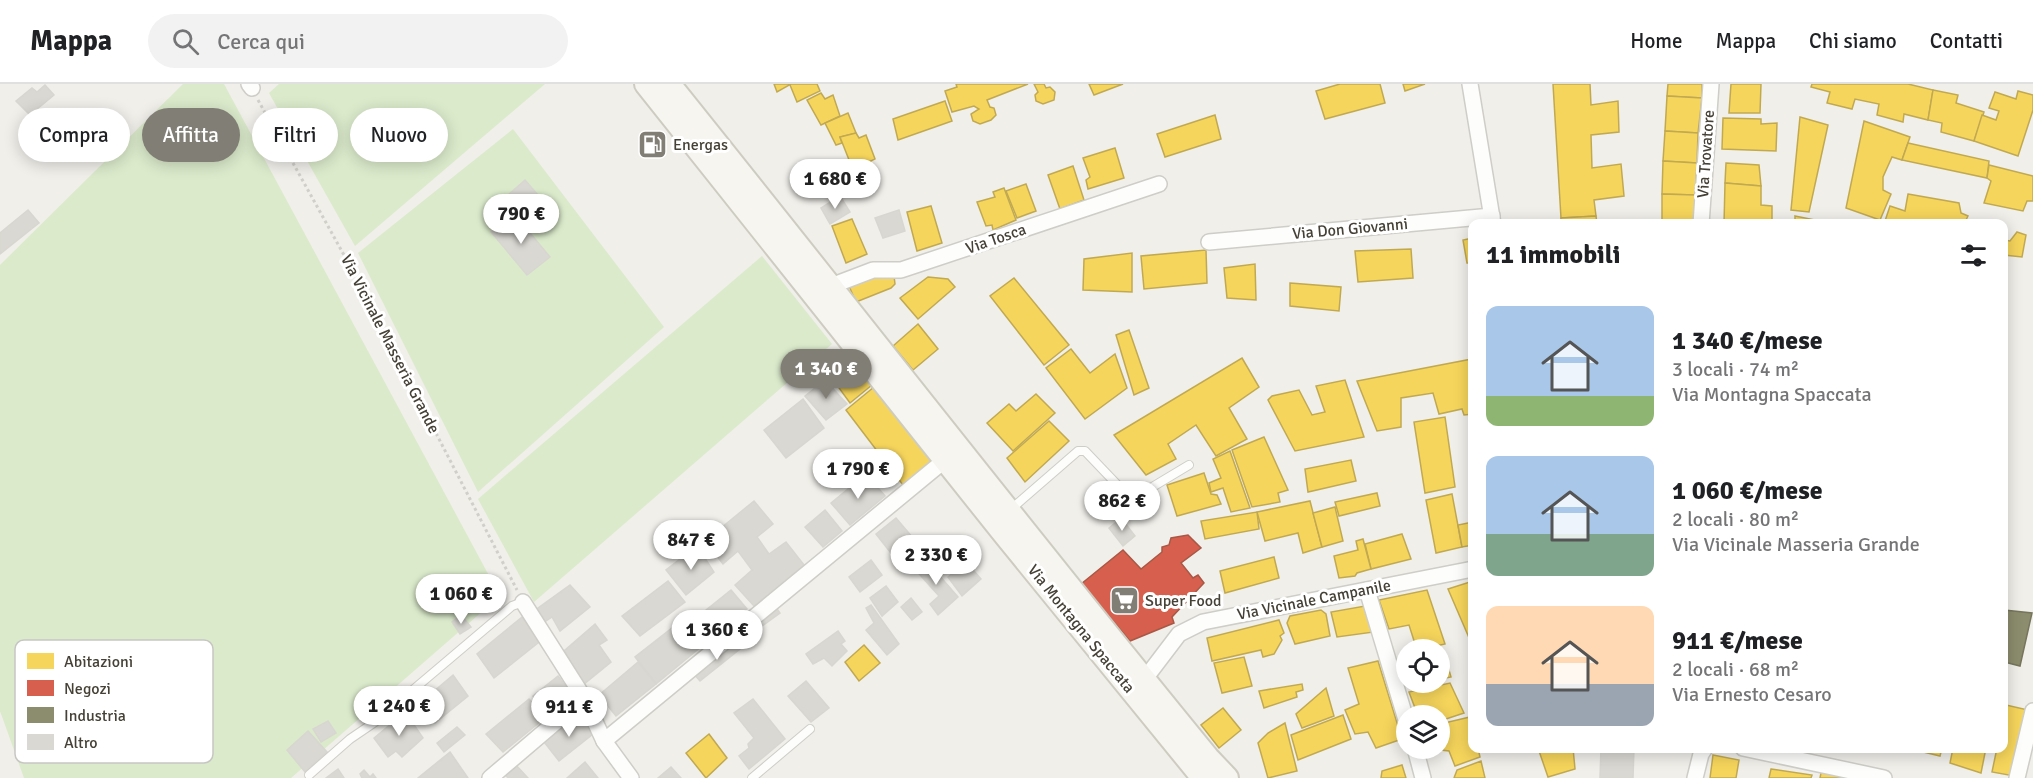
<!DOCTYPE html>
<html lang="it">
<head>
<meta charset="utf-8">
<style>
	:root { --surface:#fff; --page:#f2f2f2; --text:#202124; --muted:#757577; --line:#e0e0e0; --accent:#817e75 }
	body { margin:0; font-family:Signika,sans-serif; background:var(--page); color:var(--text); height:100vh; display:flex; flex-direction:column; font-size:22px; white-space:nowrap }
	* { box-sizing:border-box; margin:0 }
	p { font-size:20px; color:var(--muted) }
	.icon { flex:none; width:33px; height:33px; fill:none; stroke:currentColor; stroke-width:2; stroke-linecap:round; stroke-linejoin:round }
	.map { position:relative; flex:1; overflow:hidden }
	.sheet { position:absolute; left:1468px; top:135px; width:540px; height:534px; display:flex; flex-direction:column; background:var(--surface); border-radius:12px; box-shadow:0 3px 15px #0003 }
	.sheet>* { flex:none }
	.hud { position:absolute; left:18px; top:24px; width:570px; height:54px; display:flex; gap:12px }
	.fabs { position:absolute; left:1396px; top:555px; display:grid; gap:12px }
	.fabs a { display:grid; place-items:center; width:54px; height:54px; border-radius:50%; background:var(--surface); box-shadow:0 3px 15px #0003; font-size:30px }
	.price { position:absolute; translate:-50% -51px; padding:0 14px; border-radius:21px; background:#fff; color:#222; font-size:20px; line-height:39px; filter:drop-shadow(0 2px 3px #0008) }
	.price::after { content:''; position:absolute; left:50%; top:36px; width:18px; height:14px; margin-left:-9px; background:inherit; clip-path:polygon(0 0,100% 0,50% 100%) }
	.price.active { background:var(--accent); color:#fff }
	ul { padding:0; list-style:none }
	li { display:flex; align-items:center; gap:18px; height:150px; padding:0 18px }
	li span { display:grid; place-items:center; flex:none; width:168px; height:120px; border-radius:12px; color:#555 }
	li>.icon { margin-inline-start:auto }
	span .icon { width:72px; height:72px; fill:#fffc; stroke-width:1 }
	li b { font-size:26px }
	h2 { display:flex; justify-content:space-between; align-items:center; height:72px; padding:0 18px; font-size:26px }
	.tag { padding:0 21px; border-radius:27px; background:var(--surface); box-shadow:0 3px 15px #0003; font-size:21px; line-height:54px }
	.tag.active { background:var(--accent); color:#fff }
	header { display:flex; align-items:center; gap:36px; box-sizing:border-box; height:84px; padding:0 30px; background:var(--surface); border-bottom:2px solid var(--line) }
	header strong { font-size:28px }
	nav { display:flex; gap:33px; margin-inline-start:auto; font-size:21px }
	.search { width:420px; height:54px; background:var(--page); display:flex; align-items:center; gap:15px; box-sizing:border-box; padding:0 21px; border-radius:33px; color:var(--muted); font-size:22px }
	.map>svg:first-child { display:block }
	.green { fill:#dbeacb }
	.homes { fill:#f6d55c; stroke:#c1a951; stroke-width:1.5 }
	.shops { fill:#d6604d; stroke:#aa5746; stroke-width:1.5 }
	.industry { fill:#8c8c6e; stroke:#77765d; stroke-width:1.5 }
	.building { fill:#dad8d2; stroke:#d8d6d0; stroke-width:1.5 }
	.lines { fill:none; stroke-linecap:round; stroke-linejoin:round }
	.service-casing { stroke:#cecdc7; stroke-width:10 }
	.minor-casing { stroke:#cecdc7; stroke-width:18 }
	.secondary-casing { stroke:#ceccc1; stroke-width:26 }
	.path { stroke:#d0cfca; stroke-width:3; stroke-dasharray:3 3; stroke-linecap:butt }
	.service { stroke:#fdfdfc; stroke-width:8 }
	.minor { stroke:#fdfdfc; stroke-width:15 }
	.secondary { stroke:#f6f5ef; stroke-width:22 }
	.labels { text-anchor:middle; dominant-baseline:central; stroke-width:6; stroke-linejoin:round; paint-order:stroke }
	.poi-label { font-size:16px; fill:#454136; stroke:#fff; text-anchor:start }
	.street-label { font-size:16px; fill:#454136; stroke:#fff }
	.key { fill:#fff; stroke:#c7c6c3; stroke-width:1.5 }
	.key-label { font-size:16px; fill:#454136 }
</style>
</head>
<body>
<header>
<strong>Mappa</strong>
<div class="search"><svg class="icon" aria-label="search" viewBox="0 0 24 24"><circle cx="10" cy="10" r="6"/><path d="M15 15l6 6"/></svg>Cerca qui</div>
<nav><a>Home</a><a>Mappa</a><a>Chi siamo</a><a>Contatti</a></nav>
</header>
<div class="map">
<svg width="2033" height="694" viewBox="0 0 2033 694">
	<rect width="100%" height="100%" fill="#f0efea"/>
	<g class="green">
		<polygon points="183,0 224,0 500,512 291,694 24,694 0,627 0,181"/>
		<polygon points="279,0 545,0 355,162 269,9"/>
		<polygon points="513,45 664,243 478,408 358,169"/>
		<polygon points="762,172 832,260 534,518 478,415"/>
	</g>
	<g class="homes">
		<polygon points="774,0 791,0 777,8"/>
		<polygon points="791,0 817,0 820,7 797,18 790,1"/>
		<polygon points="956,0 1028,0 987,16 990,23 994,24 996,31 991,36 980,40 973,37 971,30 979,25 974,22 952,28 945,7 957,3"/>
		<polygon points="1034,0 1044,0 1046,4 1050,3 1055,8 1054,16 1043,20 1036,17 1035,11 1038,8"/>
		<polygon points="1089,0 1123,0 1094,11"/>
		<polygon points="1340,0 1380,0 1385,19 1325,35 1316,7"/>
		<polygon points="1403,0 1425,0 1405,7"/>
		<polygon points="1553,0 1590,0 1591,21 1618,17 1619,48 1591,51 1592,84 1621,80 1624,112 1594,116 1596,132 1561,134"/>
		<polygon points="1668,0 1702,0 1702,14 1667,12"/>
		<polygon points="1731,0 1761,0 1760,29 1729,29"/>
		<polygon points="1812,0 1908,0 1933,6 1928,36 1904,30 1903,38 1877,31 1879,20 1855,15 1852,25 1827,19 1830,8 1811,3"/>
		<polygon points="1933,6 1958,11 1956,19 1984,28 1974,57 1941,48 1942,39 1928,36"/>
		<polygon points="2018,7 2033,11 2033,26 2018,72 1974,57 1982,31 1996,36 1999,27 1989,24 1995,8 2016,15"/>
		<polygon points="821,9 825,15 833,11 840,32 821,41 807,16"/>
		<polygon points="1667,12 1702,14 1698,49 1665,47"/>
		<polygon points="945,17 952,37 898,56 893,35"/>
		<polygon points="848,29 856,49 840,53 842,59 836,61 825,39"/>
		<polygon points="1215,31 1221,55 1165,73 1157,50"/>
		<polygon points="1800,33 1828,41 1809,128 1791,126"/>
		<polygon points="1723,34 1761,35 1761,40 1777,39 1776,67 1722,65"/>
		<polygon points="1864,37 1910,53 1902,76 1892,73 1883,93 1883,106 1891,110 1880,136 1846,124"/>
		<polygon points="1665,47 1698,49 1697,79 1663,77"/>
		<polygon points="856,49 859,54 866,51 875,75 853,86 840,53"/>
		<polygon points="1908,59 1989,77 1987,94 1902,76"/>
		<polygon points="1115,64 1124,94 1088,105 1086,96 1090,93 1083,74"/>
		<polygon points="1663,77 1697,79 1695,111 1662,110"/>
		<polygon points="1726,79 1759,81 1761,102 1725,99"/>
		<polygon points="1989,81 2033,92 2033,117 2027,117 2023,127 1984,119 1991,97 1987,94"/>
		<polygon points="1073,82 1084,116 1060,125 1048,91"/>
		<polygon points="1725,99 1761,102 1761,121 1772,122 1772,140 1724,140"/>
		<polygon points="1026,100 1036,127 1017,134 1006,107"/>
		<polygon points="1004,104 1016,136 993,146 992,141 986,142 977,118 995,113 993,108"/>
		<polygon points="1662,110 1695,111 1694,140 1662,140"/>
		<polygon points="1908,110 1959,119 1961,129 1968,132 1964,140 1884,140 1890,122 1905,127"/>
		<polygon points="931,122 942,159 917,167 907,128"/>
		<polygon points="1596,132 1597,140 1561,140 1561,134"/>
		<polygon points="1795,132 1825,138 1824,140 1795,140"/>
		<polygon points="852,135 867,170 846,179 832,142"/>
		<polygon points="2017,148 2026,151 2022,173 2004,171 2004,156 2010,157"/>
		<polygon points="1473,154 1473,179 1467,179 1463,156"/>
		<polygon points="1411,165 1413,194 1358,198 1355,167"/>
		<polygon points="1206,166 1207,199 1144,205 1141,172"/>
		<polygon points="1132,169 1132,208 1083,206 1084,175"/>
		<polygon points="1255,180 1256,216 1227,214 1224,184"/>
		<polygon points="875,192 894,192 895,200 891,204 856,218 849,202"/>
		<polygon points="928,193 948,195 955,203 918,235 900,214"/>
		<polygon points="1014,194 1069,261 1044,281 990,212"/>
		<polygon points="1290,199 1341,203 1339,227 1290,222"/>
		<polygon points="918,240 938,265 913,286 893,262"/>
		<polygon points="1129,246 1149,304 1134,311 1116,251"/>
		<polygon points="1071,265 1090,289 1115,270 1127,304 1085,335 1046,284"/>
		<polygon points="1242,274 1259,303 1229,324 1247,355 1216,372 1196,341 1168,360 1176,375 1146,391 1114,351"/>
		<polygon points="1472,275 1473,330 1464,331 1462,325 1439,330 1433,309 1401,314 1401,343 1377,347 1357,297"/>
		<polygon points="852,277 872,301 850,319 831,293"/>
		<polygon points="1345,296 1364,353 1295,367 1268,316 1272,312 1299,306 1312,331 1325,328 1316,302"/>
		<polygon points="874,303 932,377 903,401 846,326"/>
		<polygon points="1036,310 1055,329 1013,367 987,339 1009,320 1016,327"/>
		<polygon points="1445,333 1455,403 1425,409 1414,338"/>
		<polygon points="1049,337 1069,357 1025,398 1007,374"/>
		<polygon points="1264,353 1288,406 1278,409 1280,418 1252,423 1232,366"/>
		<polygon points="1230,367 1250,424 1231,428 1223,404 1211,408 1209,399 1221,394 1213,375"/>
		<polygon points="1351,376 1356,397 1308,408 1305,385"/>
		<polygon points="1204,389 1211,410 1217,411 1221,420 1177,432 1167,401"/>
		<polygon points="1377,409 1380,422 1339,432 1335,418"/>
		<polygon points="1452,410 1462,463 1436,469 1426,416"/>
		<polygon points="1310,417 1322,463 1303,469 1298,449 1265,457 1257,428"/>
		<polygon points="1335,423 1343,457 1322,463 1313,429"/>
		<polygon points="1257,428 1259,445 1205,455 1201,437"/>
		<polygon points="1473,438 1473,461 1462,463 1458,441"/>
		<polygon points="1402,450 1411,475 1371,485 1365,460"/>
		<polygon points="1363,455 1371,485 1357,489 1355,492 1339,494 1334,472 1358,466 1356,457"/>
		<polygon points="1274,473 1279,494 1225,509 1220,487"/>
		<polygon points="1473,497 1473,563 1448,505"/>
		<polygon points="1427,506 1445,560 1417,566 1409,541 1389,545 1379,516"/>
		<polygon points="1365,522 1374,548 1337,553 1331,528"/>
		<polygon points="1321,526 1326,530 1330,552 1295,560 1287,539 1290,532"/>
		<polygon points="1279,536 1284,549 1280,552 1282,556 1274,570 1263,573 1261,566 1212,577 1207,554"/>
		<polygon points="864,561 880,579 859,597 845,578"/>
		<polygon points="1443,566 1451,593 1440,595 1440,567"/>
		<polygon points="1244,573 1252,602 1222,609 1214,579"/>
		<polygon points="1378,577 1402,655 1376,664 1368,648 1355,650 1345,626 1359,620 1348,584"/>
		<polygon points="1450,599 1464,629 1440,637 1440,632 1418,632 1409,608"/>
		<polygon points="1302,600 1303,606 1296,608 1297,613 1264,624 1259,607"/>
		<polygon points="1326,604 1334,632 1302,644 1296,630"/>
		<polygon points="2006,621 2028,626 2014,692 1992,688 1997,664 2004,664"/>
		<polygon points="1223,624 1241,646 1219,664 1201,641"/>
		<polygon points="1343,631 1351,655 1298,676 1291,651"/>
		<polygon points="1470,633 1473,644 1473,664 1478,664 1480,673 1455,682 1449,667 1441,666 1440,640"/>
		<polygon points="1285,639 1297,687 1268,694 1258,659 1268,649"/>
		<polygon points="709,650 727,674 706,694 686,669"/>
		<polygon points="1538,664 1573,664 1575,685 1548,693"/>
		<polygon points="1907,664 1942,664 1940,672"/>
		<polygon points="1953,664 1986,664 1981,689 1950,679"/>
		<polygon points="1713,671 1739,676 1736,694 1710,694"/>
		<polygon points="1481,677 1485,694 1454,694 1457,686"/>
		<polygon points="1402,681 1406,694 1381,694 1382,687"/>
		<polygon points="1822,684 1871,694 1820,694"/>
		<polygon points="1771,685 1812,691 1811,694 1769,694"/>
	</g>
	<polygon class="shops" points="1188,451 1201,464 1181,479 1193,494 1198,491 1204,499 1172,533 1174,539 1130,557 1081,500 1123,466 1141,485 1162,468 1162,463 1169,461 1171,454"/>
	<polygon class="industry" points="2004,526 2032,529 2020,582 2004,578"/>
	<g class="building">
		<polygon points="45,1 54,11 30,31 16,17 32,4 37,8"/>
		<polygon points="525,96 556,132 540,147 507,112"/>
		<polygon points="840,112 850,128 830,140 821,124"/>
		<polygon points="28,126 39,139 0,170 0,149"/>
		<polygon points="899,126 905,147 883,154 875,134"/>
		<polygon points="516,132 550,173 527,191 491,148"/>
		<polygon points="825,296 847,320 826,336 805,312"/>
		<polygon points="803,315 824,344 786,374 764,346"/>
		<polygon points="866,390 885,412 850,441 831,419"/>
		<polygon points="754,417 773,440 757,453 769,470 786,458 804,481 754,522 735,501 752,486 738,467 723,480 705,457"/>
		<polygon points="825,426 842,447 823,463 805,443"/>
		<polygon points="896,434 920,462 898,478 876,450"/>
		<polygon points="1121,434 1135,452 1123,462 1109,444"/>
		<polygon points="697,462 714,488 686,511 666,486"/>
		<polygon points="924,474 958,513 938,531 930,520 939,512 913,483"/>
		<polygon points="871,476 882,491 860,508 849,493"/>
		<polygon points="966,478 981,495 962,512 948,493"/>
		<polygon points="668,497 685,518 640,552 622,532"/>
		<polygon points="570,501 590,523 560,547 552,533 543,539 534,527"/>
		<polygon points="886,502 898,518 882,532 870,514"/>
		<polygon points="731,506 747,525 720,547 705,527"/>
		<polygon points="911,514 922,528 912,536 901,523"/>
		<polygon points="871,521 899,560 887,571 866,546 874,539 866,524"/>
		<polygon points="775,522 780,529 751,550 748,544"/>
		<polygon points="461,531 471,543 460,550 452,538"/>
		<polygon points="522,533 539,558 494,594 477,570"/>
		<polygon points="686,533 707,558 656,600 635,573"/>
		<polygon points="595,540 607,556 599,561 611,578 584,600 564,567"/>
		<polygon points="838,547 845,557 841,560 847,567 832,582 824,574 813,580 806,570"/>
		<polygon points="736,557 740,565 700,597 694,590"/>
		<polygon points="638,578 656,600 616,632 599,611"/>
		<polygon points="453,591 468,612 435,639 420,619"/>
		<polygon points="558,592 567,604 543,624 533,612"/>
		<polygon points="806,597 829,624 811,638 788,612"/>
		<polygon points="529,615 545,634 503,668 486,650"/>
		<polygon points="753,615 785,655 749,685 739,672 749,664 748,660 754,654 734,629"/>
		<polygon points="405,628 423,654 402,673 396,667 388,673 374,654"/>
		<polygon points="580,630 593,650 559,677 544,658"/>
		<polygon points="328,637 336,649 321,658 313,645"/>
		<polygon points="457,643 465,651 444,668 437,659"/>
		<polygon points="308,647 327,668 305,688 287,666"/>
		<polygon points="1601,664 1634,664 1633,694 1600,694"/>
		<polygon points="450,668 468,694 418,694"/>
		<polygon points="585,678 598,694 567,694"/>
		<polygon points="514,679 528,694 508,694 503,688"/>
		<polygon points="671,683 681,694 658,694"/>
		<polygon points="338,685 344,694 326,694"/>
		<polygon points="364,686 370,693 373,690 376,694 362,694 360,690"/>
	</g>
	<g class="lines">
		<defs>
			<g id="service">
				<polyline points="1010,426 1078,367 1085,367 1128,412 1134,414 1189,381"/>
				<polyline points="309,691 350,655 375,638 512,522 523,518"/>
				<polyline points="752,694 810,645"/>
			</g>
			<g id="minor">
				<polyline points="249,0 252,4"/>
				<polyline points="1470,0 1493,140"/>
				<polyline points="1701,140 1711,0"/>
				<polyline points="1209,158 1492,132"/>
				<polyline points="831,202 873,186 901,186 1159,100"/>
				<polyline points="1367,506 1407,639"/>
				<polyline points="523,518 584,614 604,657 631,694"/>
				<polyline points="1144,596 1179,550 1203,538 1473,485"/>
				<polyline points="604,657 945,376"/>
				<polyline points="1415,664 1423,694"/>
				<polyline points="1743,664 1884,694"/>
				<polyline points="490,694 584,614"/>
				<polyline points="1695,694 1701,670 1705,664"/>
				<polyline points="2017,694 2033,627"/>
			</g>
			<g id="secondary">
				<polyline points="646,0 1005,451 1203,694"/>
				<path d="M669 0C849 224 1026 452 1208 674L1227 694"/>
			</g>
		</defs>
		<use href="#service" class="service-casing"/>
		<use href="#minor" class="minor-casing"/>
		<use href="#secondary" class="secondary-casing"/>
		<polyline class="path" points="258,16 344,171 517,506"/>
		<use href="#service" class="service"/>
		<use href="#minor" class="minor"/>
		<use href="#secondary" class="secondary"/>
	</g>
	<defs>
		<symbol id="fuel-square" viewBox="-11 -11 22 22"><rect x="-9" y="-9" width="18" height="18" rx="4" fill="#817e75" stroke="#fff"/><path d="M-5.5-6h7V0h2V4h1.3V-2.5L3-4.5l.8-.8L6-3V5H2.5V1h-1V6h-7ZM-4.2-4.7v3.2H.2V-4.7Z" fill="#fff"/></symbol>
		<symbol id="supermarket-square" viewBox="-11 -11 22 22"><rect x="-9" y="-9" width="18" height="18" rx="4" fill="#817e75" stroke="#fff"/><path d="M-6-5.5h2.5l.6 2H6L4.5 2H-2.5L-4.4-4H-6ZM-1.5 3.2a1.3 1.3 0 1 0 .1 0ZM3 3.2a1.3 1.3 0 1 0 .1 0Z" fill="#fff"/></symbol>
	</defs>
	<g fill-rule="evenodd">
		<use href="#fuel-square" x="636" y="44" width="33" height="33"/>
		<use href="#supermarket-square" x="1108" y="500" width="33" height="33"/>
	</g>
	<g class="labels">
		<g class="poi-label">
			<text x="673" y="61">Energas</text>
			<text x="1145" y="517">Super Food</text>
		</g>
		<g class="street-label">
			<text transform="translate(1706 70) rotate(-86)">Via Trovatore</text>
			<text transform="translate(1350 145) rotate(-5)">Via Don Giovanni</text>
			<text transform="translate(996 155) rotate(-19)">Via Tosca</text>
			<text transform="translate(390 260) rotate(63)">Via Vicinale Masseria Grande</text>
			<text transform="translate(1314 516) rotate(-11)">Via Vicinale Campanile</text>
			<text transform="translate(1081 545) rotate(51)">Via Montagna Spaccata</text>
		</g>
	</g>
	<rect x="15" y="556" width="198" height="123" rx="9" class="key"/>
	<rect x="27" y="569" width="27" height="16" fill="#f6d55c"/>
	<rect x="27" y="596" width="27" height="16" fill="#d6604d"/>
	<rect x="27" y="623" width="27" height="16" fill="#8c8c6e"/>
	<rect x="27" y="650" width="27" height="16" fill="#dad8d2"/>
	<g class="key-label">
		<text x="64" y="583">Abitazioni</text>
		<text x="64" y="610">Negozi</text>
		<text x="64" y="637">Industria</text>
		<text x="64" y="664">Altro</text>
	</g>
</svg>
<div class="fabs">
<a><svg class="icon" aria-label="locate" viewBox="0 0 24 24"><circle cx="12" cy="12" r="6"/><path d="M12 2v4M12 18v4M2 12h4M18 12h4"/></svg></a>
<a><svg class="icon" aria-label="layers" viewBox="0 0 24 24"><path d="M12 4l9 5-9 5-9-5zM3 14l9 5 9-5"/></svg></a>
</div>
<b class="price" style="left:835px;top:126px">1 680 €</b>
<b class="price" style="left:521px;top:161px">790 €</b>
<b class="price active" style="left:826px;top:316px">1 340 €</b>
<b class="price" style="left:858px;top:416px">1 790 €</b>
<b class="price" style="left:1122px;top:448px">862 €</b>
<b class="price" style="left:691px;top:487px">847 €</b>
<b class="price" style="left:936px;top:502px">2 330 €</b>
<b class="price" style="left:461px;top:541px">1 060 €</b>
<b class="price" style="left:717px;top:577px">1 360 €</b>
<b class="price" style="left:399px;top:653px">1 240 €</b>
<b class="price" style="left:569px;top:654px">911 €</b>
<div class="hud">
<a class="tag">Compra</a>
<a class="tag active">Affitta</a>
<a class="tag">Filtri</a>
<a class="tag">Nuovo</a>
</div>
<section class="sheet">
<h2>11 immobili<svg class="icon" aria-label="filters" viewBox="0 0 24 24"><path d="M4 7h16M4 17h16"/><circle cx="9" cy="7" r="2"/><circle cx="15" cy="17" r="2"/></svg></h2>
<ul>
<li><span style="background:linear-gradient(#a9c7e8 75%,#8fb573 0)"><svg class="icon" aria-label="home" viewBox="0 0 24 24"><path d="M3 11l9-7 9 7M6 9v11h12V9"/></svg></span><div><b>1 340 €/mese</b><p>3 locali · 74 m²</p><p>Via Montagna Spaccata</p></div></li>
<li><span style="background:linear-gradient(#a9c7e8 65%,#7fa58c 0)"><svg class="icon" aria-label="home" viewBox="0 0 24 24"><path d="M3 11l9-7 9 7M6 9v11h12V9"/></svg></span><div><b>1 060 €/mese</b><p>2 locali · 80 m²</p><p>Via Vicinale Masseria Grande</p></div></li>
<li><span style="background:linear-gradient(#ffd9b3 65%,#9aa5b1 0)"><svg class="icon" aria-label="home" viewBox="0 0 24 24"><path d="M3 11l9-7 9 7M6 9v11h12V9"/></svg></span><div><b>911 €/mese</b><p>2 locali · 68 m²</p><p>Via Ernesto Cesaro</p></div></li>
</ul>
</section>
</div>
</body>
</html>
